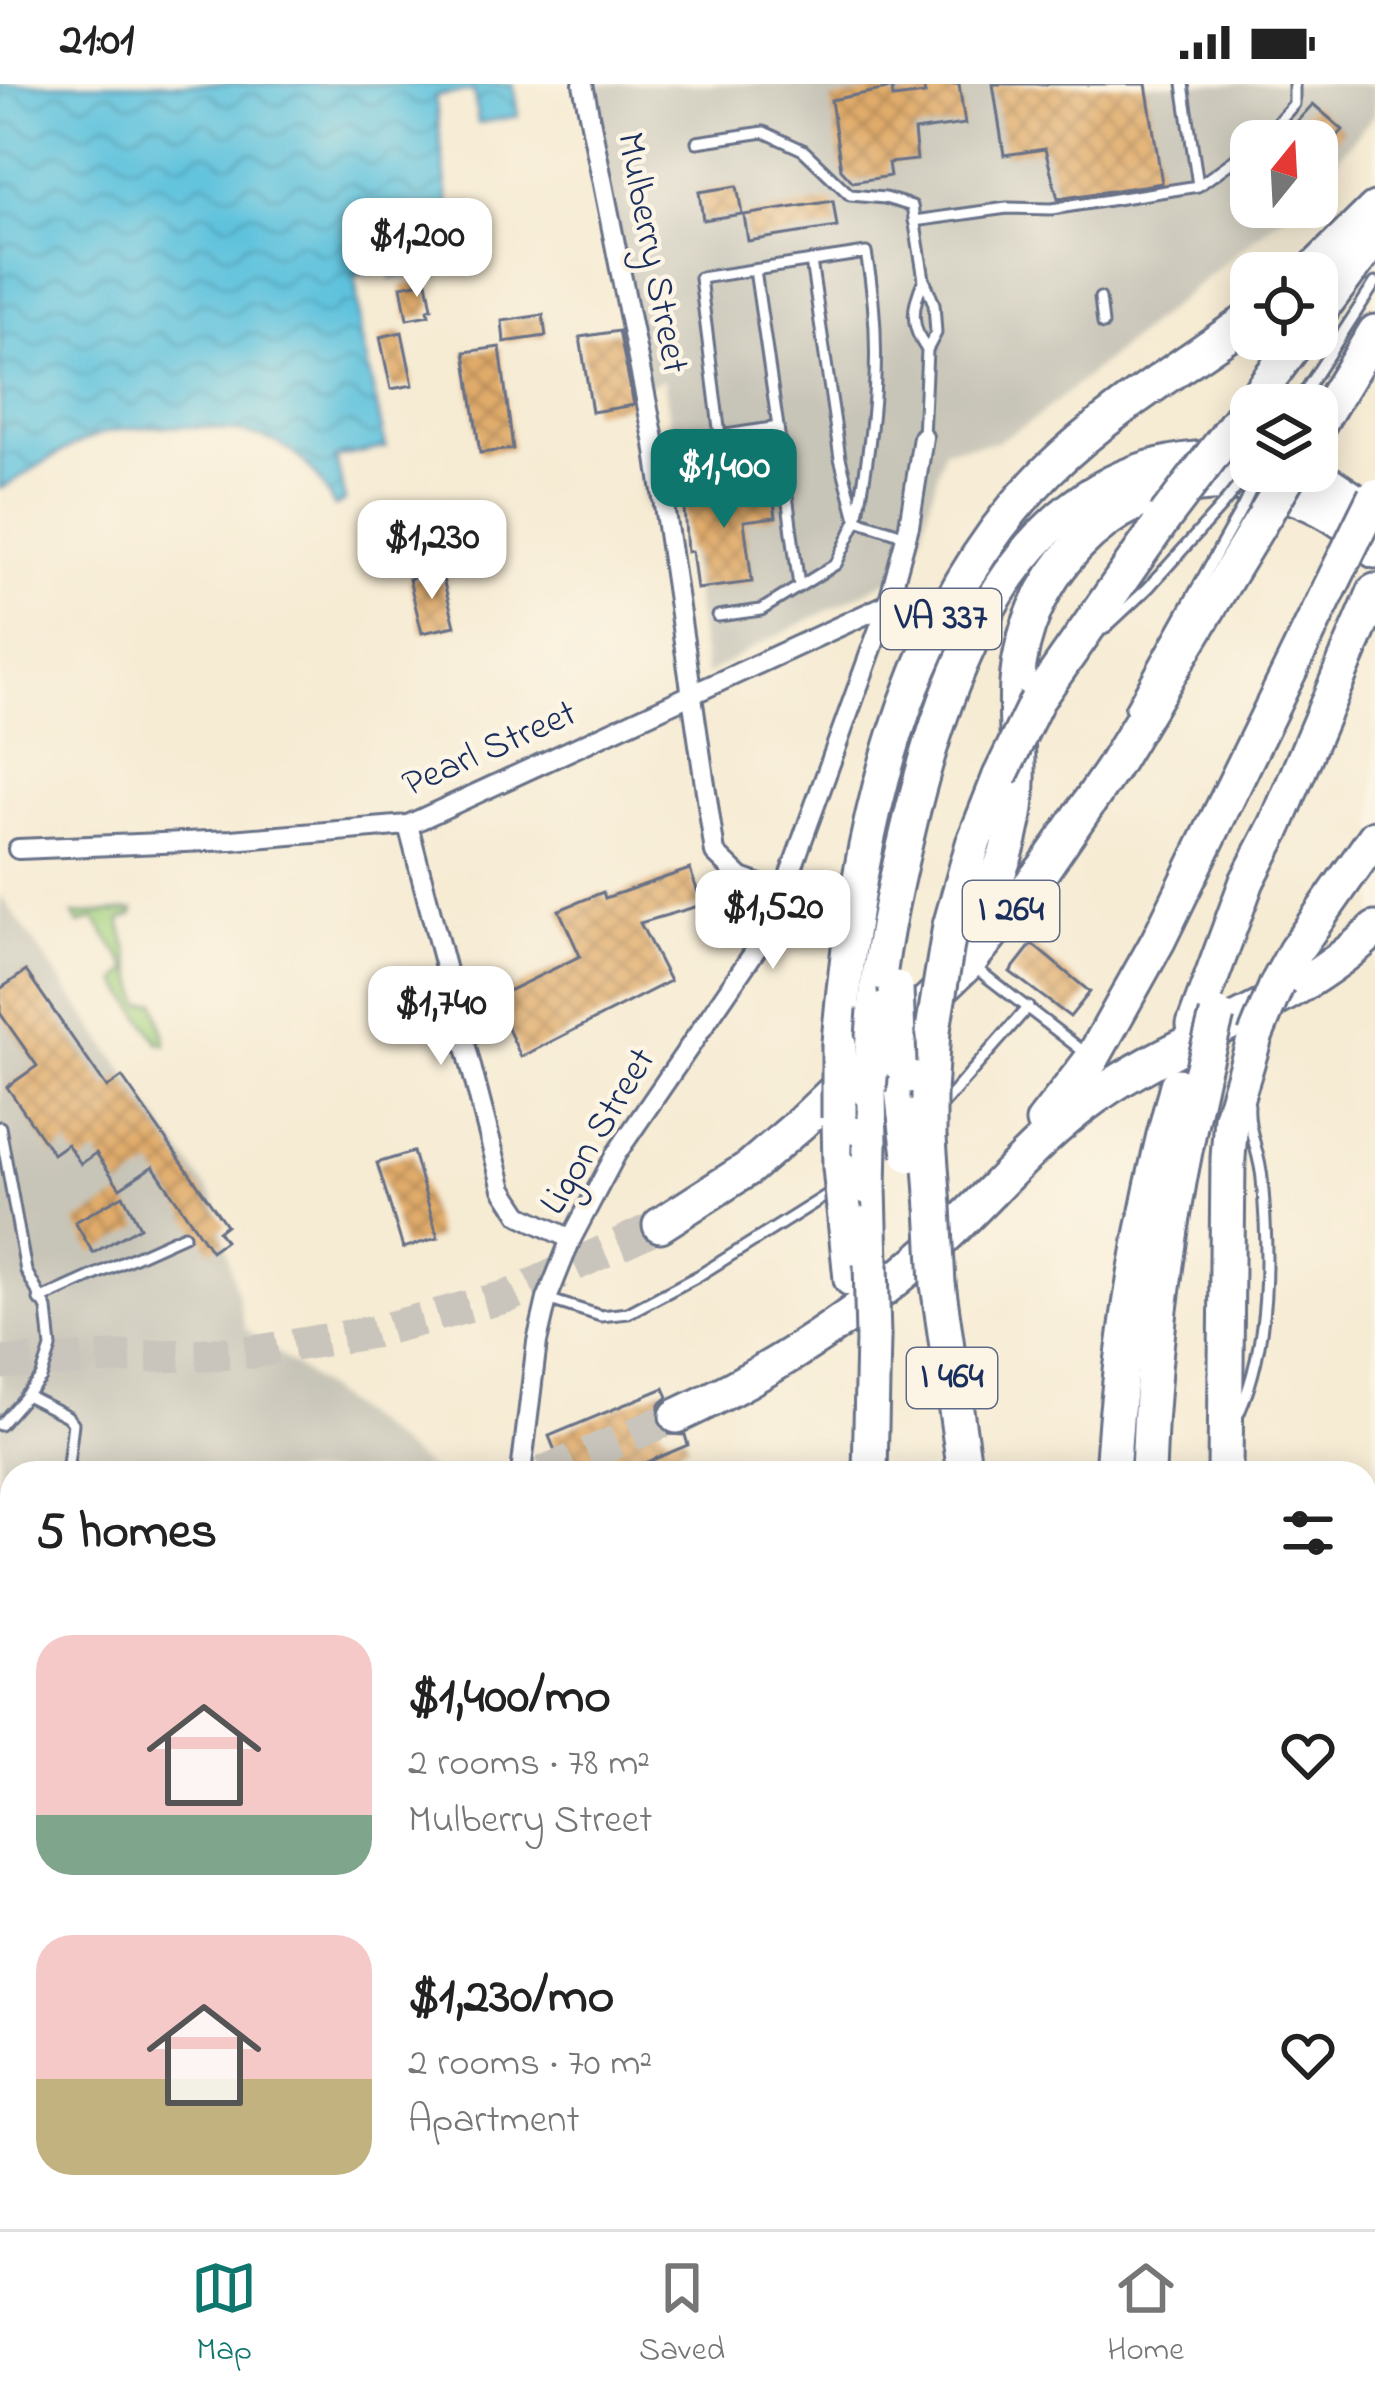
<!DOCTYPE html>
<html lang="en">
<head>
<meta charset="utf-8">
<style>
	:root { --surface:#fff; --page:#f6f6f6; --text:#222; --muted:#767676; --line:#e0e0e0; --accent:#0f766e }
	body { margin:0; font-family:"Indie Flower",sans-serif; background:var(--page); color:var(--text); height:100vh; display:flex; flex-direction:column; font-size:45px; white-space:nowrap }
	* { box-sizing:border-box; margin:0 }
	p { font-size:39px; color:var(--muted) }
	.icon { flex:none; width:66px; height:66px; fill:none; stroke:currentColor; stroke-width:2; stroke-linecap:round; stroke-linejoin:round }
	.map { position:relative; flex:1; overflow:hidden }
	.details { position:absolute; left:0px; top:1377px; width:1377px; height:768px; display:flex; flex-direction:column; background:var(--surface); border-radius:36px 36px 0 0; box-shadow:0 6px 30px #0003 }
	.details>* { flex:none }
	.needle { width:78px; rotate:18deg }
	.controls { position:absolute; left:1230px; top:36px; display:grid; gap:24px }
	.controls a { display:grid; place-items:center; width:108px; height:108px; border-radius:24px; background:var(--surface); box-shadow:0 6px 30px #0003; font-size:60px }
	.price { position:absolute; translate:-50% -102px; padding:0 27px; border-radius:24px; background:#fff; color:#222; font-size:39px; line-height:78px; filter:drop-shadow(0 3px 6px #0008) }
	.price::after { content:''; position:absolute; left:50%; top:72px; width:36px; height:27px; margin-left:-18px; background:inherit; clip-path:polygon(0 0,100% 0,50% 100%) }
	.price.current { background:var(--accent); color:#fff }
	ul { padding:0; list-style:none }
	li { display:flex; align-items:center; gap:36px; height:300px; padding:0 36px }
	li span { display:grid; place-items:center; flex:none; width:336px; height:240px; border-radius:36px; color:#555 }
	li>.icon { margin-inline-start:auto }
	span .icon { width:144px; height:144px; fill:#fffc; stroke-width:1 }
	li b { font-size:51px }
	h2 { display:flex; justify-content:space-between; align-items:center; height:144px; padding:0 36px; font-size:51px }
	.status { display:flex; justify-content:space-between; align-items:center; height:84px; padding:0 60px; background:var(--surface); direction:ltr }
	.status svg { height:33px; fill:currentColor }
	.tabs { display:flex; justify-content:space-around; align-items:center; height:168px; border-top:3px solid var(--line); background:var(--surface); font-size:33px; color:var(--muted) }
	.tabs a { display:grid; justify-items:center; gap:6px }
	.tabs .current { color:var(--accent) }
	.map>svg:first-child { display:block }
	.industrial { fill:#c7c5b8 }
	.grass { fill:url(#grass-tufts); stroke:#60806f; stroke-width:3 }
	.water { fill:url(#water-waves); stroke:#3d789e; stroke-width:3 }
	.building { fill:url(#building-cross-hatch) }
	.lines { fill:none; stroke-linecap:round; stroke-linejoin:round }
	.highway-tunnel { stroke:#cac5bc; stroke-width:33; stroke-dasharray:33 16; stroke-linecap:butt }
	.lane-casing { stroke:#687187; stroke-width:15 }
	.street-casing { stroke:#687187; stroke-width:24 }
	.secondary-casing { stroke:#687187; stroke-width:33 }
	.primary-casing { stroke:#687187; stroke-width:36 }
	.highway-casing { stroke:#687187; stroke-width:39 }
	.lane { stroke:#fff; stroke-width:9 }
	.street { stroke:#fff; stroke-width:18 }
	.secondary { stroke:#fff; stroke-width:27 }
	.primary { stroke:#fff; stroke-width:30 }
	.highway { stroke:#fff; stroke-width:33 }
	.lane-bridge-casing { stroke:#687187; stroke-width:15; stroke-linecap:butt }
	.highway-bridge-casing { stroke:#687187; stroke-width:39; stroke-linecap:butt }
	.lane-bridge { stroke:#fff; stroke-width:9 }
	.highway-bridge { stroke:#fff; stroke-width:33 }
	.labels { text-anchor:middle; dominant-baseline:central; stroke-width:9; stroke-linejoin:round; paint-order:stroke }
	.shield { fill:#fcf5e5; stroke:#5e6a86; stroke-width:3 }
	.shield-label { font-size:36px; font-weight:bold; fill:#1b2f5e }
	.street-label { font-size:39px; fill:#1b2f5e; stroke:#fcf5e5 }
</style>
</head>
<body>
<div class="status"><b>21:01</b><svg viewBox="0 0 49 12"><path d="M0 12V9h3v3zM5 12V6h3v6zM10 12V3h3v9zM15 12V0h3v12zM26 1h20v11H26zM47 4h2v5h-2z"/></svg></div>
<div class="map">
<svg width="1375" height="2145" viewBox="0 0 1375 2145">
	<defs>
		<pattern id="grass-tufts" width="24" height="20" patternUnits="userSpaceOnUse" patternTransform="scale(3)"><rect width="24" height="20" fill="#a4d280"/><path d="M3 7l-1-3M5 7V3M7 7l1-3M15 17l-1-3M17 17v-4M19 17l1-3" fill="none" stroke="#85ab6c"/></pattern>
		<pattern id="water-waves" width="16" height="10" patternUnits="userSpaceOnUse" patternTransform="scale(3)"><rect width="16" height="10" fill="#5fc2dd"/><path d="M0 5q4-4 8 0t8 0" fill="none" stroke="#4e9eb6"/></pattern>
		<pattern id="building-cross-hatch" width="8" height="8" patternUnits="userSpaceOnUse" patternTransform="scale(3)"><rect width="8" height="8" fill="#e1ac6a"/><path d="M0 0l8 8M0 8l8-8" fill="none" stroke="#b68c5a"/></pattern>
	</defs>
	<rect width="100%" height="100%" fill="#fcf5e5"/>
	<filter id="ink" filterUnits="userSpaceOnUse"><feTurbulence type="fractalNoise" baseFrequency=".00833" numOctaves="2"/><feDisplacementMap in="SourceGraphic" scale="24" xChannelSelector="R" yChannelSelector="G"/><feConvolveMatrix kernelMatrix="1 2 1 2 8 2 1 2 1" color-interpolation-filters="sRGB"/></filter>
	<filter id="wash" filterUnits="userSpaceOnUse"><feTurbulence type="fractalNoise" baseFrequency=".004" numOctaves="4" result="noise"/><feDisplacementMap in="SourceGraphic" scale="48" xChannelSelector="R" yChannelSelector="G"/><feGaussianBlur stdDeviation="2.7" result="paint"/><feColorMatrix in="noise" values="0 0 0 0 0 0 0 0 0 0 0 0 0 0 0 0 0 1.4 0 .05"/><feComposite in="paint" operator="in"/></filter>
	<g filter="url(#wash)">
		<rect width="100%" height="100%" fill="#f6ebd3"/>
		<g class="industrial">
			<polygon points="594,0 1375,0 1375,30 1317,98 1317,57 1251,57 1251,123 1292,123 1035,335 996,358 944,365 913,484 760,560 706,591 664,295 640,305"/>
			<polygon points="0,810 215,1116 245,1244 435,1389 12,1389 12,2133 772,2133 769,2145 0,2145"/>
		</g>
		<polygon class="grass" points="134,826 133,831 120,836 141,920 156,918 166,960 159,959 118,898 129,885 94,834 79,840 73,831"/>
		<path class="water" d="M0 0H513L518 32 478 39 474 7 435 12 456 182 392 194 391 186 355 191 361 253 386 363 336 374 345 417 334 423C322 396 307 375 281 361 244 340 138 337 98 351 64 363 31 388 0 405Z"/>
		<g id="blocks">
			<g class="building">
				<polygon points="923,0 959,0 965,40 914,47 917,76 888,79 890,92 853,98 841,85 831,16 892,4 893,14 925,10"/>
				<polygon points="993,0 1146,0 1162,99 1058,115 1045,65 1004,71"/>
				<polygon points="1313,20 1343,46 1317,75 1317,57 1279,57"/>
				<polygon points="737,102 742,130 703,136 699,108"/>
				<polygon points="833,117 837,143 748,157 744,131"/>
				<polygon points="427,197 432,224 428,225 429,231 407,235 401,202"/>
				<polygon points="543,231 546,252 504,258 502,237"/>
				<polygon points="619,247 634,321 592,328 580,253"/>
				<polygon points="402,248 413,301 391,305 380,253"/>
				<polygon points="500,263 513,365 480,369 465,268"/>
				<polygon points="771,397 776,433 744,437 752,498 697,505 692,467 687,468 683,409"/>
				<polygon points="441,487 455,542 422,549 409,495"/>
				<polygon points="690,785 702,821 640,839 670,897 521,973 494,914 580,872 559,826 603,808 605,814"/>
				<polygon points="1032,860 1090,908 1070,933 1010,888"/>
				<polygon points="26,887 107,1004 122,993 226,1141 218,1147 225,1157 211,1167 153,1082 120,1104 96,1069 81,1080 67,1060 53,1070 7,1003 37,982 0,929 0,905"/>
				<polygon points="413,1068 438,1154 403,1164 377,1079"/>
				<polygon points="123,1111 140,1143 93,1169 75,1138"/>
				<polygon points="664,1304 668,1313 659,1321 658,1340 666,1350 685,1351 688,1361 622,1389 564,1389 549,1352"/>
			</g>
		</g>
	</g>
	<g filter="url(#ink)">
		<use href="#blocks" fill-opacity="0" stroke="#687187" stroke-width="3"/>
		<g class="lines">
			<g class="highway-tunnel">
				<polyline points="0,1279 253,1268 373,1248 509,1212 660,1141"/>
				<polyline points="542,1389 677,1332"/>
				<polyline points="0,1458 12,1457"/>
			</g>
			<defs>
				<g id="lane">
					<polyline points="1183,0 1198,101"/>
					<polyline points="1261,57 1294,20 1294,0"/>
					<polyline points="697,58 764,48 803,66 850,111 885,114 912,122 924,195"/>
					<polyline points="914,137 1007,124 1052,125 1198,102 1251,64"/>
					<polyline points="811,177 840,374 855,431"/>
					<polyline points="755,186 778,343"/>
					<polyline points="1100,214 1103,240"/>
					<polyline points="1296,321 1375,199"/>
					<path d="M923 353 927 266 936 249 934 220 924 195C912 222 909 241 927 266"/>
					<polyline points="655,360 720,352"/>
					<path d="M799 502 778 343 720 352 700 194 866 169C884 260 874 345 857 436"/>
					<polyline points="718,532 761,526 836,480 857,436 906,452"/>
					<polyline points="1104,545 1148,504 1221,423"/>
					<polyline points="1130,624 1242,424"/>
					<polyline points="973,882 1088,971"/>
					<polyline points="938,1026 1028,923"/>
					<polyline points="0,1043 26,1187 47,1225 51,1264 41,1294 0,1341"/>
					<polyline points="547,1215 601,1232 628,1229 698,1192 835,1106"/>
					<polyline points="39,1216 184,1151"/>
					<polyline points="26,1311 67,1332 73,1339 67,1389"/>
					<path d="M1239 1329C1270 1258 1269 1171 1262 1095 1260 1070 1247 1045 1249 1021"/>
					<polyline points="0,1585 12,1586"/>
					<polyline points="1365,1812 1375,1800"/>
					<polyline points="0,2059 12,2076"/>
					<polyline points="0,2130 12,2145"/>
					<polyline points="52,2133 61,2145"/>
					<polyline points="643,2145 645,2133"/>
					<polyline points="1073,2145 1076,2133"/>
				</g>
				<g id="street">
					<polyline points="583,0 655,360 715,769 741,794 783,809"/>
					<polyline points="408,741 503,1105 520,1131 571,1155"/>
					<polyline points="18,765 232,756 408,741 888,520"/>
					<polyline points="521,1389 537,1258 547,1215 571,1155 616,1070 757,864 783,809 888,520 909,442 923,353"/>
					<polyline points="1365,1685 1375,1684"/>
					<polyline points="1365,1783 1375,1791"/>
					<polyline points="0,1919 12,1918"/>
					<polyline points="420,2145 421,2133"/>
				</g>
				<g id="secondary">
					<polyline points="1365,2024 1375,2012"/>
					<polyline points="1309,2133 1317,2145"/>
				</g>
				<g id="primary">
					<polyline points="1365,1884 1375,1886"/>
					<polyline points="1365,1935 1375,1938"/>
				</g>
				<g id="highway">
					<polyline points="1310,189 1375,125"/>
					<polyline points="1317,231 1375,153"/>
					<polyline points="1317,343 1375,248"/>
					<polyline points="1228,350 1299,255"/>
					<polyline points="1300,387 1330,400 1375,430"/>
					<polyline points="1037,616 1165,433"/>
					<polyline points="950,842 973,760 1000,692"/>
					<path d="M951 867C982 828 1005 787 1014 737 1023 691 1014 645 1017 599 1024 495 1104 406 1210 400 1270 397 1335 422 1375 467"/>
					<polyline points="1277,900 1295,867 1375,753"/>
					<path d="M875 926C881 867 892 812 906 755 947 577 1026 355 1251 375"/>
					<polyline points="1194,941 1247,797 1276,741 1375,507"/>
					<path d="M839 959C855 759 901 534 1047 387 1107 328 1183 282 1251 234"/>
					<polyline points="899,979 905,1031"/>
					<polyline points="869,1007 870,1060"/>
					<polyline points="929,1008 933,946"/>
					<polyline points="839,1034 840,1083"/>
					<polyline points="1043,1038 1092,975 1158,857 1346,471"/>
					<polyline points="929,1055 934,1123"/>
					<polyline points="869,1104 871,1180"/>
					<polyline points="844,1125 851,1195"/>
					<polyline points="660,1141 749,1084 800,1040 969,878 1044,784 1112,685 1266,429"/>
					<polyline points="938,1200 965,1389"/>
					<path d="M677 1332C778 1285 867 1226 948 1150 997 1104 1040 1052 1095 1013 1185 949 1293 925 1375 845"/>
					<polyline points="870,1389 873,1253"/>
					<path d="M1112 1389C1120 1256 1142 1129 1177 1001"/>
					<path d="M1148 1389C1152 1252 1171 1120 1202 987"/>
					<polyline points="1225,1389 1228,1074 1231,1033 1255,953"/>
					<polyline points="1365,1532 1375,1532"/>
					<polyline points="1365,1575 1375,1572"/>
					<polyline points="871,2145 872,2133"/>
					<polyline points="948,2145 951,2133"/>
					<polyline points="1039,2145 1044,2133"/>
				</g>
			</defs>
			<use href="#lane" class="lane-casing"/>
			<use href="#street" class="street-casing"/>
			<use href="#secondary" class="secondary-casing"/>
			<use href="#primary" class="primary-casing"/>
			<use href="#highway" class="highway-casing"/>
			<use href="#lane" class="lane"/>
			<use href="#street" class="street"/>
			<use href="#secondary" class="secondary"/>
			<use href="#primary" class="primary"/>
			<use href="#highway" class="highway"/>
			<defs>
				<g id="lane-bridge">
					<polyline points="1221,423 1251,386"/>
					<polyline points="1242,424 1260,387"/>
				</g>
				<g id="highway-bridge">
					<polyline points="1266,429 1291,387"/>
					<polyline points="1165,433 1228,350"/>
					<polyline points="1346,471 1375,412"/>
					<polyline points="1000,692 1037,616"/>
					<polyline points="896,904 899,979"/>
					<polyline points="933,946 950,842"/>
					<polyline points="1255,953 1277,900"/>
					<polyline points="1202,987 1217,931"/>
					<polyline points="869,1007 875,926"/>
					<polyline points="905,1031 910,1071"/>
					<polyline points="839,1034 839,959"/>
					<polyline points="929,1055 929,1008"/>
					<polyline points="840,1083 844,1125"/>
					<polyline points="869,1104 870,1060"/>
					<polyline points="934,1123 938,1200"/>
					<polyline points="871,1180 873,1253"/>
				</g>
			</defs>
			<use href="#lane-bridge" class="lane-bridge-casing"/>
			<use href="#highway-bridge" class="highway-bridge-casing"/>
			<use href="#lane-bridge" class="lane-bridge"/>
			<use href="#highway-bridge" class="highway-bridge"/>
		</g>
	</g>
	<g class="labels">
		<g class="shield">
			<rect x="881" y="505" width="120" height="60" rx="9"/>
			<rect x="963" y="797" width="96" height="60" rx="9"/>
			<rect x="907" y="1264" width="90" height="60" rx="9"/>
		</g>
		<g class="shield-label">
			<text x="941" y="535">VA 337</text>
			<text x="1011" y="827">I 264</text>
			<text x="952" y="1294">I 464</text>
		</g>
		<g class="street-label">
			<text transform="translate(651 169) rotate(79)">Mulberry Street</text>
			<text transform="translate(490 666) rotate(-24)">Pearl Street</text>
			<text transform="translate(599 1048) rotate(-59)">Ligon Street</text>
		</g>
	</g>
</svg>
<div class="controls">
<a><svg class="needle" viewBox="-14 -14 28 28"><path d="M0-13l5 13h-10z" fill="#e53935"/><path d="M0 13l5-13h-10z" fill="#767676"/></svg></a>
<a><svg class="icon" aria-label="locate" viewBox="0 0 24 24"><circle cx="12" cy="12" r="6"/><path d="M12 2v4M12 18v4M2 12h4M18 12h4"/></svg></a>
<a><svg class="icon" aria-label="layers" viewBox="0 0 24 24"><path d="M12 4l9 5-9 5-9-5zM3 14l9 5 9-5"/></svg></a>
</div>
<b class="price" style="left:417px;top:216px">$1,200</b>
<b class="price current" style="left:724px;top:447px">$1,400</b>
<b class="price" style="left:432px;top:518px">$1,230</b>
<b class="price" style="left:773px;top:888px">$1,520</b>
<b class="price" style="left:441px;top:984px">$1,740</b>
<section class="details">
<h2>5 homes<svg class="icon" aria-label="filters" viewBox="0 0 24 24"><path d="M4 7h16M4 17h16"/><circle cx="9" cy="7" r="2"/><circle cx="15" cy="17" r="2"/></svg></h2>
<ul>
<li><span style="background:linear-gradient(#f6c9c9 75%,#7fa58c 0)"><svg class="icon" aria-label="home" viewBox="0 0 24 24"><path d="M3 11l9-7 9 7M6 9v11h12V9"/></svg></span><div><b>$1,400/mo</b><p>2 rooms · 78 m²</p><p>Mulberry Street</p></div><svg class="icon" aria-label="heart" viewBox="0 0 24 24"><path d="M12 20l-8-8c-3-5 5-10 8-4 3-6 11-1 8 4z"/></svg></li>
<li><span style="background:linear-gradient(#f6c9c9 60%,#c2b280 0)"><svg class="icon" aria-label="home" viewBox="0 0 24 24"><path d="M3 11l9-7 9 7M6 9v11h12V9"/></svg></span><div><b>$1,230/mo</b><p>2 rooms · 70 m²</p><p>Apartment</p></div><svg class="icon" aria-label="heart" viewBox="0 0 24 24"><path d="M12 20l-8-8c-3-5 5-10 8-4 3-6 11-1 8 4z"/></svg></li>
</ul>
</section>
</div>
<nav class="tabs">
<a class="current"><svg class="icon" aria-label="map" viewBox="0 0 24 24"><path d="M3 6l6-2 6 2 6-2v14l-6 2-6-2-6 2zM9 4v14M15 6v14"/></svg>Map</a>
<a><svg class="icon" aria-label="saved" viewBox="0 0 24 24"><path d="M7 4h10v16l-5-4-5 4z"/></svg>Saved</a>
<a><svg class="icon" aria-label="home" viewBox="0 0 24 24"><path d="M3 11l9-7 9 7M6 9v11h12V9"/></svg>Home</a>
</nav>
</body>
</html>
